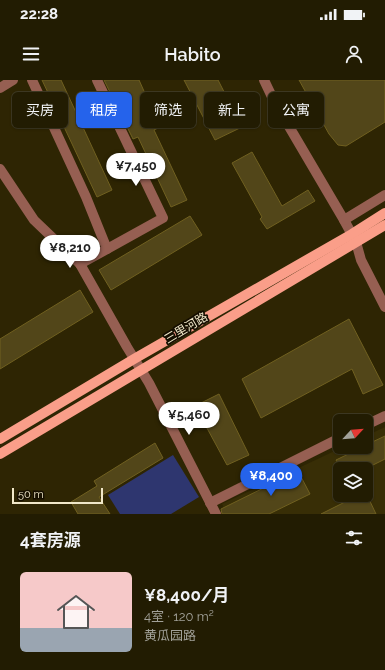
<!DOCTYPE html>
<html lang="zh">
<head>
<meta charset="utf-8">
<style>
	:root { --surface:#221c02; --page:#2a250c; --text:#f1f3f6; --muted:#a2a199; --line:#3f3a24; --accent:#2563eb }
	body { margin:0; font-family:Raleway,"Noto Sans SC",sans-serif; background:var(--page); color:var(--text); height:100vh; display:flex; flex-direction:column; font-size:15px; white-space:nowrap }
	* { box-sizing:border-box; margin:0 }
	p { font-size:13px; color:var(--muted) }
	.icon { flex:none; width:22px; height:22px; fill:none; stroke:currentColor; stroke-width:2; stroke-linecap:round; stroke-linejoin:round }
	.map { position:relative; height:434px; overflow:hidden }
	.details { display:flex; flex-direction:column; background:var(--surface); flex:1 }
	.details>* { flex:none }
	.guide { position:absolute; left:12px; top:12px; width:361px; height:36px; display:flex; gap:8px }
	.needle { width:26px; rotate:64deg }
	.tools { position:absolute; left:333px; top:334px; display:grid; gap:8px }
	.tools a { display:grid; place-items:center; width:40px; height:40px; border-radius:6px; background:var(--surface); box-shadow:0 1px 3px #0004,0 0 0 1px var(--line); font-size:20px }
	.scale { position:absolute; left:12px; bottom:10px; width:91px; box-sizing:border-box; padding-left:4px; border:2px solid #f1e8c9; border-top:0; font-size:11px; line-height:14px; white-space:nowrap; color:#f1e8c9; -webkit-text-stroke:3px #150e00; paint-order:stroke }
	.price { position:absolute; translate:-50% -34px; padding:0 9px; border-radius:14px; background:#fff; color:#222; font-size:13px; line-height:26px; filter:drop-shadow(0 1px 2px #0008) }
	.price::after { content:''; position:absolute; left:50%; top:24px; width:12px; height:9px; margin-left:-6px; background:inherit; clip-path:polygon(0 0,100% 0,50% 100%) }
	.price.active { background:var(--accent); color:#fff }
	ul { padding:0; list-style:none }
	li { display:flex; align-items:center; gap:12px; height:100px; padding:0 20px }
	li+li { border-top:1px solid var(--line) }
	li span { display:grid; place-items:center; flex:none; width:112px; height:80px; border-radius:6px; color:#555 }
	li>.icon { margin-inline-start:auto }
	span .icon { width:48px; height:48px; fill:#fffc; stroke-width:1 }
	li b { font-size:17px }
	h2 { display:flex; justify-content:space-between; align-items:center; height:48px; padding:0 20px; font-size:17px }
	.chip { padding:0 14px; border-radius:6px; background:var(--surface); box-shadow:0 1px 3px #0004,0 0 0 1px var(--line); font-size:14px; line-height:36px }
	.chip.active { background:var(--accent); color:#fff }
	.status { display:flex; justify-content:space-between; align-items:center; height:28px; padding:0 20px; background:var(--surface); direction:ltr }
	.status svg { height:11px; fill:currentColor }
	header { display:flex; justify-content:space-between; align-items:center; height:52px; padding:0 20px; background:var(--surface); font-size:18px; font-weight:600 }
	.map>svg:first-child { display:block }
	.built { fill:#382e06; fill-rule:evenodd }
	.green { fill:#2e366f }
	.building { fill:#524619; stroke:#706020 }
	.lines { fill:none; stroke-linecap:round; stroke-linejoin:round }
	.minor { stroke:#965f52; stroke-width:10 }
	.major { stroke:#fa9e89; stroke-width:10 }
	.labels { text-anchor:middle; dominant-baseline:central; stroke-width:3.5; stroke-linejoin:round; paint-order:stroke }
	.street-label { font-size:12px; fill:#f1e8c9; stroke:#150e00 }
</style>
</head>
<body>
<div class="status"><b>22:28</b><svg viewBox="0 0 49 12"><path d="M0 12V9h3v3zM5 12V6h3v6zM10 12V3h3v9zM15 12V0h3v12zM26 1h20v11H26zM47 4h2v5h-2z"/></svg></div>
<header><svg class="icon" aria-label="menu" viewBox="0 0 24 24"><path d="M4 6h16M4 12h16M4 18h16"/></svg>Habito<svg class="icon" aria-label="person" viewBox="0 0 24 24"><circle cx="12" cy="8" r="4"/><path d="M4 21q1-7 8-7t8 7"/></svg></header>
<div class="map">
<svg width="385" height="434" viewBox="0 0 385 434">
	<rect width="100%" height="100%" fill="#2e2503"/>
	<path class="built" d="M385 347V434H227L222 424 343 367H366V356ZM340 389H366V415H340Z"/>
	<polygon class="green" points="173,375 199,417 171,434 120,434 108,415"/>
	<g class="building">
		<polygon points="42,0 61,0 112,110 97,117"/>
		<polygon points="104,0 139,0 160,47 154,50 187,120 171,127 138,57 133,59"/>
		<polygon points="184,0 218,0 242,47 215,60"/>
		<polygon points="299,0 385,0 385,42 346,66 338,65 329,54"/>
		<polygon points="252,72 282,126 308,110 315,121 267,149 260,139 262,137 232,83"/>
		<polygon points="190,136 202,155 111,210 99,190"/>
		<polygon points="80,210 93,232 0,289 0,259"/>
		<polygon points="349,239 383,305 363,314 352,289 261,338 242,299"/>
		<polygon points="219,314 249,375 227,385 195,326"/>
		<polygon points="385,356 385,379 365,389 341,389 336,380 363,367 366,367 366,365"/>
		<polygon points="155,363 163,378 99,417 110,434 78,434 71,422 97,406 94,401"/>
		<polygon points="298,391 310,414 269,434 222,434 221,429"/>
		<polygon points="359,415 367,415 376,434 321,434"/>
	</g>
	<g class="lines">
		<g class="minor">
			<polyline points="32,0 86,117 107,169"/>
			<polyline points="264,0 274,21 344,140 356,162 361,180 385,227"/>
			<polyline points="0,8 13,0"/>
			<polyline points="0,89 34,140 80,184 127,267 149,303 216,434"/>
			<polyline points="344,140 385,115"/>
			<polyline points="80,184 163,138 97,0"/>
			<polyline points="366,345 385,336"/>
			<polyline points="210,423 340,358"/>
		</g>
		<g class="major">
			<polyline points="0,359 134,279 352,154 385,133"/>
			<polyline points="0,374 385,145"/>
		</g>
	</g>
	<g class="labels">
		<g class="street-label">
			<text transform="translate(186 248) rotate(-31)">三里河路</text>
		</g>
	</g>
</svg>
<div class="tools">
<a><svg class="needle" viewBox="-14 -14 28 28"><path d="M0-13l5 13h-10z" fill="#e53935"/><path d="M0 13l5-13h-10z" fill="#a2a199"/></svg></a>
<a><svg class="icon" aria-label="layers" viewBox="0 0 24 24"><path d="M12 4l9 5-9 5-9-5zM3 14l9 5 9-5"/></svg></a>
</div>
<div class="scale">50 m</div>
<b class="price" style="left:136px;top:107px">¥7,450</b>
<b class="price" style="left:70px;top:189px">¥8,210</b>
<b class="price" style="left:189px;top:356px">¥5,460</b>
<b class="price active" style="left:271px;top:417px">¥8,400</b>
<div class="guide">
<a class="chip">买房</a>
<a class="chip active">租房</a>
<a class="chip">筛选</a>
<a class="chip">新上</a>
<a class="chip">公寓</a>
</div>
</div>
<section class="details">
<h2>4套房源<svg class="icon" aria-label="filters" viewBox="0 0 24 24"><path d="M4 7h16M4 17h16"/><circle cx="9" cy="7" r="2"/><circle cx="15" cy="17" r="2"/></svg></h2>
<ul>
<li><span style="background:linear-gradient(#f6c9c9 70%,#9aa5b1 0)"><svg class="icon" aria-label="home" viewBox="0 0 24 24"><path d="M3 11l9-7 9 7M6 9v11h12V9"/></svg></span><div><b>¥8,400/月</b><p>4室 · 120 m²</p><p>黄瓜园路</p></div></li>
</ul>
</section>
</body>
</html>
